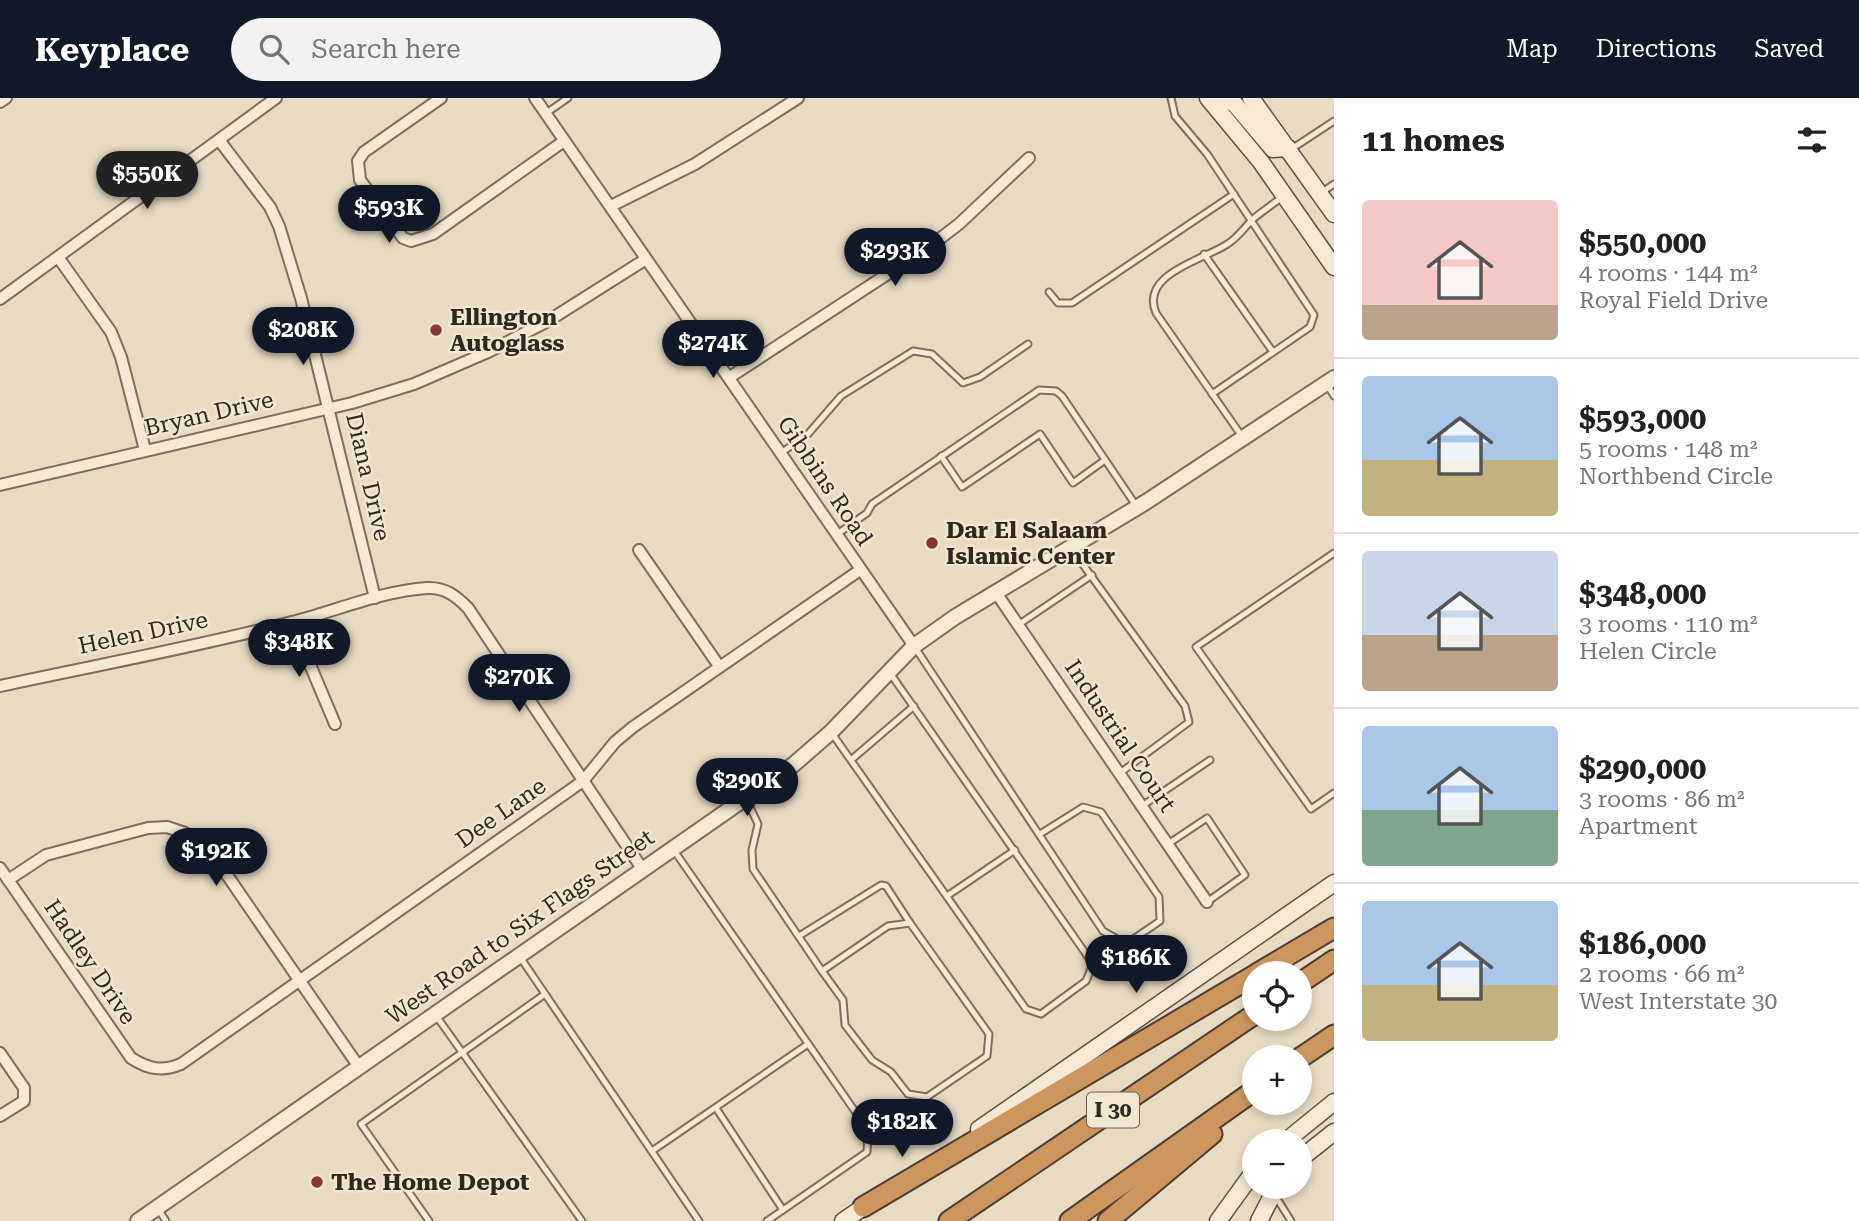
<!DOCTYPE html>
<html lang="en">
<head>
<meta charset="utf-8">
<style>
	:root { --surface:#fff; --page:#f2f2f2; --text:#202124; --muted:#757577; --line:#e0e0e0; --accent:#111827 }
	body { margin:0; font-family:"Roboto Serif",serif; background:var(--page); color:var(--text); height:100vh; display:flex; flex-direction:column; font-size:26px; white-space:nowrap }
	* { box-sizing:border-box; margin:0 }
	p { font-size:23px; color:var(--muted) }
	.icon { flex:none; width:38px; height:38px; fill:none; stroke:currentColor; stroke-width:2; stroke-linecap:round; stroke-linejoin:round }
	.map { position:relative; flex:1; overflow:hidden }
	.sheet { display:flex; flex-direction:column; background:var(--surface); width:525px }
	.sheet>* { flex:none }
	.fabs { position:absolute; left:1242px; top:863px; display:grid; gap:14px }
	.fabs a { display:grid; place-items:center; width:70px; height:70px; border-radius:50%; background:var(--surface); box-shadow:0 4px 10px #0003; font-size:35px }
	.price { position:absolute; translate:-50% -60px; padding:0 16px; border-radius:24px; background:var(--accent); color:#fff; font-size:23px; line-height:46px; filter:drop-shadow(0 2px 4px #0008) }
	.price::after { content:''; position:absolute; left:50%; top:42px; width:21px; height:16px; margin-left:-10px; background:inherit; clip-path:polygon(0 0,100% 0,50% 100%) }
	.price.selected { background:#222; color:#fff }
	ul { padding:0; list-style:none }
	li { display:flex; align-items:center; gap:21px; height:175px; padding:0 28px }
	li+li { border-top:2px solid var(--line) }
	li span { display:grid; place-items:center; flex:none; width:196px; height:140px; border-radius:7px; color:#555 }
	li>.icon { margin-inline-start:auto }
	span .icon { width:84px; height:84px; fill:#fffc; stroke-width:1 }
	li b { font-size:30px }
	h2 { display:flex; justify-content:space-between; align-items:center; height:84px; padding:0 28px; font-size:30px }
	header { display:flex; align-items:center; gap:42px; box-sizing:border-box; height:98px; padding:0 35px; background:var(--accent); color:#fff }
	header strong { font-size:33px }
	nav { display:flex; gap:38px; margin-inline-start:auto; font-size:24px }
	.search { width:490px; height:63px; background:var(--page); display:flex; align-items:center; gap:18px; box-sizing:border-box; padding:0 24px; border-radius:38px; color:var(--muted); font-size:26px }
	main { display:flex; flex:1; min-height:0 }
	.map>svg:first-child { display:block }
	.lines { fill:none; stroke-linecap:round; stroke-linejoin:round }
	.service-casing { stroke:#806d5d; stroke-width:9 }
	.minor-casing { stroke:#806d5d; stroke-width:14 }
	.tertiary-casing { stroke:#806d5d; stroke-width:18 }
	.secondary-casing { stroke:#624f40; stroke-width:19 }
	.motorway-casing { stroke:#4f3d31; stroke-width:23 }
	.service { stroke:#f4e9d6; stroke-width:5 }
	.minor { stroke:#f4e9d6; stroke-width:10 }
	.tertiary { stroke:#f4e9d6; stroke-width:14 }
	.secondary { stroke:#f4e9d6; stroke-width:16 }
	.motorway { stroke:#cd965f; stroke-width:19 }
	.poi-dot { fill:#88343a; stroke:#f0e6d3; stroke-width:2.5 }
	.labels { text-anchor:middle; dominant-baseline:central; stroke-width:5; stroke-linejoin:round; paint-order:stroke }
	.shield { fill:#f0e6d3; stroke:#6b6055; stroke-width:2 }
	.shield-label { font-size:21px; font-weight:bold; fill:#32271f }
	.poi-label { font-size:23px; font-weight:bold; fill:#32271f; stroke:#f0e6d3; text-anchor:start }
	.street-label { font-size:23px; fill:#32271f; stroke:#f0e6d3 }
</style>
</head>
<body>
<header>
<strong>Keyplace</strong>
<div class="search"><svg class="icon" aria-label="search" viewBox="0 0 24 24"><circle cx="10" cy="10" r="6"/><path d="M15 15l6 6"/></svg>Search here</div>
<nav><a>Map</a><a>Directions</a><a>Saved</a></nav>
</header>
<main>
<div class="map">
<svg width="1334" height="1123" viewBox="0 0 1334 1123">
	<rect width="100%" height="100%" fill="#e8dbc4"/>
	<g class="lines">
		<defs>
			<g id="service">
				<polyline points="1171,0 1175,18 1207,56 1314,217 1310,229 1212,296"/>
				<polyline points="545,16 568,0"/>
				<polyline points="1290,52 1334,23"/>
				<polyline points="1322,94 1334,86"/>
				<polyline points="1204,156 1273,254"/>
				<polyline points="1049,194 1058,205 1072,205 1234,96"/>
				<polyline points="1328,288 1334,298"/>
				<path d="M1243 340 1156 215C1139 175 1207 161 1229 145 1239 138 1244 130 1252 122 1261 114 1272 107 1282 99"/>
				<polyline points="781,355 808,336 841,298 913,253 932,256 963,285 980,279 1028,246"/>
				<polyline points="941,358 962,389 1040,336 1073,385 1105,362"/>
				<polyline points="836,437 867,415 872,406 1039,292 1056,293 1062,298 1137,409"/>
				<polyline points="1071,450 1185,608 1189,624 1120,675"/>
				<polyline points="1334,455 1196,549 1311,711 1334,695"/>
				<polyline points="1018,527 1092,477"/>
				<polyline points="914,548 1103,833 1126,846 1160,823 1159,799 1101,714 1083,709 1040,736"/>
				<polyline points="831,634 1026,911 1041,916 1086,883 1093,866 890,575"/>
				<polyline points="851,662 914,608"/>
				<polyline points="747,703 758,726 752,752 753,771 822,873 888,828 910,825 989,936 987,958 927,999 908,996 891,974 872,962 845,927 843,902 822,873"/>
				<polyline points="1142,708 1210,662"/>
				<polyline points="1168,746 1207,720 1245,777 1207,804"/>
				<polyline points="673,751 868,1032 867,1054 767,1123"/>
				<polyline points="947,798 1015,752"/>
				<polyline points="799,838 881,787 886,788 910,825"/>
				<polyline points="520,859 699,1123"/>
				<polyline points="437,919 582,1123"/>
				<polyline points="716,1010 783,1112"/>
				<polyline points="652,1053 808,946"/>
				<polyline points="1276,1099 1291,1123"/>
				<polyline points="158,1111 166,1123"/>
				<polyline points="429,1123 361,1026 545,896"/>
			</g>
			<g id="minor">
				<polyline points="441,0 364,54 358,63 360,82 403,140 411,143 433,136 564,43"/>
				<polyline points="535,0 914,548"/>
				<polyline points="0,4 6,0"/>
				<polyline points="219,42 270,109 279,128 301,200 375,500"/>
				<polyline points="611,108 695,66 798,0"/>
				<polyline points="58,159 111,234 121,259 145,352"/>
				<polyline points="0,201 276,0"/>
				<polyline points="730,279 929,149 959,126 1029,60"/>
				<polyline points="0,387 352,305 414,286 488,254 548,223 646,161"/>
				<polyline points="639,452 719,568"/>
				<polyline points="997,496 1207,804"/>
				<polyline points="292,524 335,626"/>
				<path d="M0 588C97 567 196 549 292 524 336 513 381 493 427 490 445 489 456 498 468 510L643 772"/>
				<path d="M0 770 131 960C148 971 162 974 181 966L583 683 615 644 633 629 860 472"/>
				<polyline points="8,782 46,757 148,730 167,729 185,735 216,761 359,969"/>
				<polyline points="0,955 24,990 24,1003 0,1018"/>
			</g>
			<polyline id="tertiary" points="138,1123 793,667 831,634 914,548 955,519 1146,404 1334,280"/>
			<g id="secondary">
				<polyline points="1208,0 1261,64 1334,169"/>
				<polyline points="1216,0 1234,5 1273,51 1288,50"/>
				<polyline points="1251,0 1334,116"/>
				<polyline points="979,1031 1334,785"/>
				<polyline points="1286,1043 1334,1004"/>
				<polyline points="1300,1061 1334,1034"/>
				<polyline points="843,1123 874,1102"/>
				<polyline points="1218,1123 1255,1072"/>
				<polyline points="1259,1123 1277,1088"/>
			</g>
			<g id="motorway">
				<polyline points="1258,875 1334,830"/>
				<polyline points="1300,885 1334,862"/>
				<polyline points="1300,960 1334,937"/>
				<polyline points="863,1109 1255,877"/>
				<polyline points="949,1123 1255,916"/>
				<polyline points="1070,1123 1255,992"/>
				<polyline points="1108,1123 1212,1036"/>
			</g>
		</defs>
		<use href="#service" class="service-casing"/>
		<use href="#minor" class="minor-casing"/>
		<use href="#tertiary" class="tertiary-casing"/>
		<use href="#secondary" class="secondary-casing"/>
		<use href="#motorway" class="motorway-casing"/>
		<use href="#service" class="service"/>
		<use href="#minor" class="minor"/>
		<use href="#tertiary" class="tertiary"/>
		<use href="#secondary" class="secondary"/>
		<use href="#motorway" class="motorway"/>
	</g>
	<g class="poi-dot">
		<circle cx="436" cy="232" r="7"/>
		<circle cx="932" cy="445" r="7"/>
		<circle cx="317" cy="1084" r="7"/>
	</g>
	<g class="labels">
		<rect class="shield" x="1087" y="994.5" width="52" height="35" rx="5"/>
		<g class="shield-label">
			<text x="1113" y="1012">I 30</text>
		</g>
		<g class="poi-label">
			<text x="450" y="219">Ellington<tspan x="450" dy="26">Autoglass</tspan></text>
			<text x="946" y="432">Dar El Salaam<tspan x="946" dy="26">Islamic Center</tspan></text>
			<text x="331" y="1084">The Home Depot</text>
		</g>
		<g class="street-label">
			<text transform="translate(209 316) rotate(-13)">Bryan Drive</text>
			<text transform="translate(368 379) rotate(77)">Diana Drive</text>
			<text transform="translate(825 383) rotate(56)">Gibbins Road</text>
			<text transform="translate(143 535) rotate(-12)">Helen Drive</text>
			<text transform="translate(1120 638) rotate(56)">Industrial Court</text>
			<text transform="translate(501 715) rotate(-35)">Dee Lane</text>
			<text transform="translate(520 829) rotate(-35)">West Road to Six Flags Street</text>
			<text transform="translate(90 864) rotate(56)">Hadley Drive</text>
		</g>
	</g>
</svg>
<div class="fabs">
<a><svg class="icon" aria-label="locate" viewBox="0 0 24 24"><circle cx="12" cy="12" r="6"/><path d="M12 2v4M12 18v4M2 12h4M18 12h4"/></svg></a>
<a>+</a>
<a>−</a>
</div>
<b class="price selected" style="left:147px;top:113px">$550K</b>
<b class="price" style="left:389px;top:147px">$593K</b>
<b class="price" style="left:895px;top:190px">$293K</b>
<b class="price" style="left:303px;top:269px">$208K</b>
<b class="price" style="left:713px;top:282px">$274K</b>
<b class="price" style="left:299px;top:581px">$348K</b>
<b class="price" style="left:519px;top:616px">$270K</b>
<b class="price" style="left:747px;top:720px">$290K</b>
<b class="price" style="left:216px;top:790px">$192K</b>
<b class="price" style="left:1136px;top:897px">$186K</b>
<b class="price" style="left:902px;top:1061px">$182K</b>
</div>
<section class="sheet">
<h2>11 homes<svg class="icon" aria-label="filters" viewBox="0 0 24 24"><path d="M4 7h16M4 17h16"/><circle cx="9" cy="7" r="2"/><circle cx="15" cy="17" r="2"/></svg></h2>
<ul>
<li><span style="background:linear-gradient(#f6c9c9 75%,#b9a48a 0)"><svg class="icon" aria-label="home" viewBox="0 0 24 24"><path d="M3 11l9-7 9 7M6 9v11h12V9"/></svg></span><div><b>$550,000</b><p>4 rooms · 144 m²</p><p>Royal Field Drive</p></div></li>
<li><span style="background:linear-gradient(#a9c7e8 60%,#c2b280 0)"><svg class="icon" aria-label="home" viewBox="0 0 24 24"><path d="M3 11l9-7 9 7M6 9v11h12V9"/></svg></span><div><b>$593,000</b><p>5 rooms · 148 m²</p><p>Northbend Circle</p></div></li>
<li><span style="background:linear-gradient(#c9d6e8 60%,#b9a48a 0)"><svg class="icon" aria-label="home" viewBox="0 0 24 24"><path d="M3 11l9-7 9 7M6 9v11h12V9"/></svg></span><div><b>$348,000</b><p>3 rooms · 110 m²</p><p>Helen Circle</p></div></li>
<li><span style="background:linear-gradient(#a9c7e8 60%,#7fa58c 0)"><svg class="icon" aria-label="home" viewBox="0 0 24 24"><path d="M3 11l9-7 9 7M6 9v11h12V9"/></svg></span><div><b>$290,000</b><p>3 rooms · 86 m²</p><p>Apartment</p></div></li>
<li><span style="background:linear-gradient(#a9c7e8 60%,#c2b280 0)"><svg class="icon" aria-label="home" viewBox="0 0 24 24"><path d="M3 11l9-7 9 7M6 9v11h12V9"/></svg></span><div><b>$186,000</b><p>2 rooms · 66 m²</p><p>West Interstate 30</p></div></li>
</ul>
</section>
</main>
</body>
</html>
